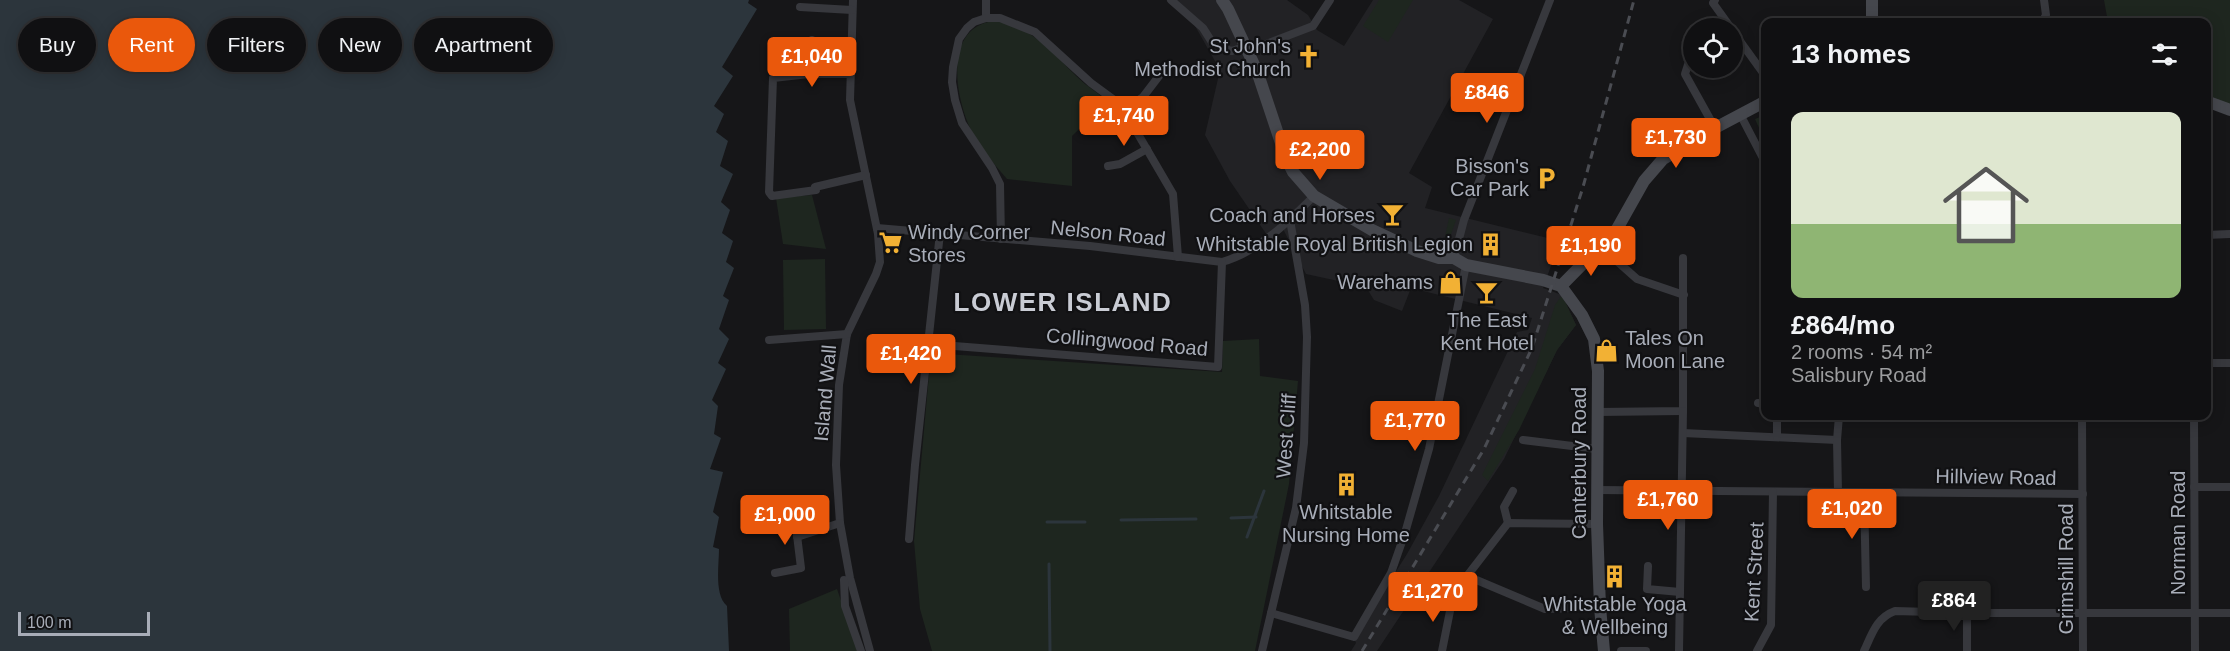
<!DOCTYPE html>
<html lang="en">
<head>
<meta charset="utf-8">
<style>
	:root { --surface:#101012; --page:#19191b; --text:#f1f3f6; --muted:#9c9d9f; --line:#303032; --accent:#ea580c }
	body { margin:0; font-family:Helvetica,sans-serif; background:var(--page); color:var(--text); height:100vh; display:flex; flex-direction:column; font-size:22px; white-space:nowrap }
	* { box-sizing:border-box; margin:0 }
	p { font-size:20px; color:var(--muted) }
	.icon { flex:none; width:33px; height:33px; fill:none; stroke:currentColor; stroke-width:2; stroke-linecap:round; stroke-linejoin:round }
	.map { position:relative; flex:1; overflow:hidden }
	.side { position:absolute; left:1761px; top:18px; width:450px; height:402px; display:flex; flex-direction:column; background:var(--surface); border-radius:12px; box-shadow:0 3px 15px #0003,0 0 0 2px var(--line) }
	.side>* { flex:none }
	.banner { position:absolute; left:18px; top:18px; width:570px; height:54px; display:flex; gap:12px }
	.buttons { position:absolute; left:1683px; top:18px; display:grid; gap:12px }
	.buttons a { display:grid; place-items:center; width:60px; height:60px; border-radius:50%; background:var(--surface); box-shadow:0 3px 15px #0003,0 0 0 2px var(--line); font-size:30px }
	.scale { position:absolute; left:18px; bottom:15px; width:132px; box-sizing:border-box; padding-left:6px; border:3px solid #a8adb8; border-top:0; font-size:16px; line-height:21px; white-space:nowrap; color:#a8adb8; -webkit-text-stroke:4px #111113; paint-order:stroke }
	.price { position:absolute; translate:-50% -51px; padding:0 14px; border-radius:6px; background:var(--accent); color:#fff; font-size:20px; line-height:39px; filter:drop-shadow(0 2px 3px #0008) }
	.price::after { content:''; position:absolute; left:50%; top:36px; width:18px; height:14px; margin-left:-9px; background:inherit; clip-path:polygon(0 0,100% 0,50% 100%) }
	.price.on { background:#222; color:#fff }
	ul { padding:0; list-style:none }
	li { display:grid; align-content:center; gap:12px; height:318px; padding:0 30px }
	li+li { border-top:2px solid var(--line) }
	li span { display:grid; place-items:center; height:186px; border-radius:12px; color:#555 }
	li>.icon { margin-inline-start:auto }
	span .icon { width:108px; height:108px; fill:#fffc; stroke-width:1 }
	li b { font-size:26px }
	h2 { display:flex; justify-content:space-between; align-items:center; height:72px; padding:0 30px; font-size:26px }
	.pill { padding:0 21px; border-radius:27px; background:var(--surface); box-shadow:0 3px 15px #0003,0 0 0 2px var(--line); font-size:21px; line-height:54px }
	.pill.on { background:var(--accent); color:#fff }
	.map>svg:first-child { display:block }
	.built { fill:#222225 }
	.green { fill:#1e261f }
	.water { fill:#2c353c }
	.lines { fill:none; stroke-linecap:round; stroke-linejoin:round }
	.stream { stroke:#2c353c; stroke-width:3 }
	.street { stroke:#37383d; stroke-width:8 }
	.secondary { stroke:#45474d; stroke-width:12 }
	.rail { stroke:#4a4c52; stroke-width:3; stroke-dasharray:8 6; stroke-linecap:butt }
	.labels { text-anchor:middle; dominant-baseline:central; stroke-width:4.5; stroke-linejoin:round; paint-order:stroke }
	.poi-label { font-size:20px; fill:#a8adb8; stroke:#111113; text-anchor:end }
	.street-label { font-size:20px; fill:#a8adb8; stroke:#111113 }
	.district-label { font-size:26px; font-weight:bold; letter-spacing:1.5px; fill:#c9ccd4; stroke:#111113 }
</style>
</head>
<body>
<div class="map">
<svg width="2230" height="651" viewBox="0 0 2230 651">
	<rect width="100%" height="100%" fill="#161618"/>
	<polygon class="built" points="1174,0 1287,0 1308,15 1317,30 1344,46 1373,0 1459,0 1493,19 1409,173 1432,187 1425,208 1560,241 1543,288 1562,295 1576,325 1557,350 1504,459 1377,651 1351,651 1356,643 1354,638 1407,554 1439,496 1517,332 1528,330 1532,318 1411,288 1402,311 1374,300 1366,287 1306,274 1280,223 1267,235 1230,181 1205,135 1220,70 1190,17"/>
	<g class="green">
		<polygon points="1379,0 1413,0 1388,42 1363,26"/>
		<polygon points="2104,0 2230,0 2230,106 2207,98 2206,22 2108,22"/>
		<path d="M994 21C1038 28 1054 57 1085 84 1093 90 1100 95 1108 101L1072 136V186L1007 179C994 164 980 148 971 130 955 97 943 27 994 21Z"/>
		<polygon points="1765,115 1765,141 1755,119"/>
		<polygon points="812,195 826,249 783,244 776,198"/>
		<polygon points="1449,218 1456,220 1449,240 1443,247"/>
		<polygon points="825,259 826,329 784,330 783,260"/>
		<polygon points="1562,295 1576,325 1557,350 1519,430 1488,481 1482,475 1535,369 1555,305"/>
		<polygon points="1259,339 1260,376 1298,381 1289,484 1255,651 932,651 920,609 914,541 931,353 1222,372 1223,341"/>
		<polygon points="837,589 858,651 790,651 789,609"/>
	</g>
	<path class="water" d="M0 0H749L748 3 757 9 722 67 733 76 714 106 724 114 716 132 728 141 720 166 733 174 721 202 730 210 722 233 733 241 726 262 734 268 723 296 729 300 719 329 729 339 718 363 726 369 712 400 718 406 714 434 721 438 710 469 723 472 713 512 719 517 713 547 719 549C719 565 714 595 727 606L729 651H0Z"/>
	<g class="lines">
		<g class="stream">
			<polyline points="1231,518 1256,517"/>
			<polyline points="1121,520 1196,519"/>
			<polyline points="1047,522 1085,522"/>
			<polyline points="1247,537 1264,491"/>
			<polyline points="1049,564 1050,651"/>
		</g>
		<g class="street">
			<polyline points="853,0 850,100 878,234 880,262 876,274 847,334 839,385 836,465 840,523 850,578 870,651"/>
			<polyline points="986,0 986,18"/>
			<polyline points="1171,0 1203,28 1215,47 1232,51 1246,46"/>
			<polyline points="1715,0 1713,3 1731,28"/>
			<polyline points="800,7 852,10"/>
			<polyline points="2042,22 2046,15 2044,0"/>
			<polyline points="1732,30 1766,77"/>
			<polyline points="1694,46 1685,74 1715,128"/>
			<polyline points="1248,51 1313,26 1330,0"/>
			<polyline points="809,74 812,40"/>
			<polyline points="850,74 809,74 773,78 769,192 772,196 816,190 815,187 866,175"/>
			<polyline points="1124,110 1143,97 1159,76"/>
			<polyline points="1740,114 1766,164"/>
			<polyline points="1108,166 1120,164 1147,149"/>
			<path d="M877 228 1090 246 1222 262C1258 252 1288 222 1314 196"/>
			<polyline points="2206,235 2230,234"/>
			<polyline points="1001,239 1000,184 992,168 962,123 955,100 952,82 953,67 959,39 967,28 974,22 986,18 1000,18 1035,32 1091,83 1121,105 1173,194 1178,257"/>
			<polyline points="1601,247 1637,279 1684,295"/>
			<polyline points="1454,258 1464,220 1550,0"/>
			<polyline points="769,340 847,334"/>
			<polyline points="929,344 1218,367 1222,262"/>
			<polyline points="2206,363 2230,363"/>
			<polyline points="1758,403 1766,404"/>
			<polyline points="1598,412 1683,411 1683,258"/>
			<polyline points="2082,416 2083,651"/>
			<polyline points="2194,416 2195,651"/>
			<polyline points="1683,433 1837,440"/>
			<polyline points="1777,437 1777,416"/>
			<polyline points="1523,440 1597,449"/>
			<polyline points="2194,487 2230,487"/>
			<polyline points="1596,490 2083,494"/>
			<polyline points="1838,492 1837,440 1839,416"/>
			<polyline points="1864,493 1866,587"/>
			<polyline points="1508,523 1504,507 1513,491"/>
			<polyline points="797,537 840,523"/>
			<polyline points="909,539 915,465 940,233"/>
			<polyline points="1648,566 1647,589 1680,592"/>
			<polyline points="775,573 801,568 795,519"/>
			<polyline points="1467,576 1545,609 1600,607"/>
			<polyline points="844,580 845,606 861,651"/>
			<polyline points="1271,613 1354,637 1391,573 1405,533 1429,449 1466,265"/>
			<polyline points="1967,613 1967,651"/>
			<polyline points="1262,651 1296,508 1304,443 1307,337 1305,305 1290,220"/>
			<polyline points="1442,651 1452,601 1467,576 1508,523 1597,524"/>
			<polyline points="1621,651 1646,651"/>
			<polyline points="1679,651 1683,411"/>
			<polyline points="1757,651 1771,625 1773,492"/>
			<path d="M1864 651C1872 634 1876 618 1895 611L1967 613H2230"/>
		</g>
		<g class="secondary">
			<polyline points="1222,0 1228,9 1257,71 1286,158 1293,172 1314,196 1372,230 1417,251 1439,258 1454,258 1466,265 1543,280 1561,286 1582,315 1594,339 1598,371 1597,524 1600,607 1604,651"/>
			<polyline points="1872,0 1872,22"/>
			<polyline points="2206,101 2230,110"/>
			<polyline points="1561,286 1617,229 1644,181 1663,159 1715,128 1766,101"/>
		</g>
		<polyline class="rail" points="1362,651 1484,449 1532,348 1583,187 1634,0"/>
	</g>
	<defs>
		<symbol id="church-bare" viewBox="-9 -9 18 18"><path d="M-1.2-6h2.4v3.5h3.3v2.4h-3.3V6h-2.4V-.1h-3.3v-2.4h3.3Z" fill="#f2b134" stroke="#111113" stroke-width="2.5" paint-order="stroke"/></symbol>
		<symbol id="parking-bare" viewBox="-9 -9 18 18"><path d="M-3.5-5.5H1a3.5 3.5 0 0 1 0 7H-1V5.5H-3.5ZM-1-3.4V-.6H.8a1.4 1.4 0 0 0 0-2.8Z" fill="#f2b134" stroke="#111113" stroke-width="2.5" paint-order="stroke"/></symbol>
		<symbol id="bar-bare" viewBox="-9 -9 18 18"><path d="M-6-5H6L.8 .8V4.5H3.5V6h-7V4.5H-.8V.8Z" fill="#f2b134" stroke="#111113" stroke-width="2.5" paint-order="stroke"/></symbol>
		<symbol id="supermarket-bare" viewBox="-9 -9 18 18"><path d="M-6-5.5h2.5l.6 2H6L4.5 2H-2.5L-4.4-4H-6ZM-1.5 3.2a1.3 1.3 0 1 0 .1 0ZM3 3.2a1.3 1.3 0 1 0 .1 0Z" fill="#f2b134" stroke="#111113" stroke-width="2.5" paint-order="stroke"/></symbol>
		<symbol id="building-bare" viewBox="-9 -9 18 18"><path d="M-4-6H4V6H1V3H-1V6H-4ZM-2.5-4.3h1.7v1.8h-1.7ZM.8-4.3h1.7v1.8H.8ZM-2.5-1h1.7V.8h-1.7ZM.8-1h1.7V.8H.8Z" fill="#f2b134" stroke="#111113" stroke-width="2.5" paint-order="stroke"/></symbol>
		<symbol id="shop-bare" viewBox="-9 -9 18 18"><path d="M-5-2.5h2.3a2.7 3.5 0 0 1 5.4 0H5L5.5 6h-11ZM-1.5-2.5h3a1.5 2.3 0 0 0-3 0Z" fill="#f2b134" stroke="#111113" stroke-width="2.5" paint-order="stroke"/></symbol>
	</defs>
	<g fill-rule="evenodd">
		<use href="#church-bare" x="1292" y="40" width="33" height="33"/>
		<use href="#parking-bare" x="1530" y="162" width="33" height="33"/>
		<use href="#bar-bare" x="1376" y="198" width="33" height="33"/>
		<use href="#supermarket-bare" x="874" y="226" width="33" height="33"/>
		<use href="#building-bare" x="1474" y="228" width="33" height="33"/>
		<use href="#shop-bare" x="1434" y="266" width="33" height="33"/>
		<use href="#bar-bare" x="1470" y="276" width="33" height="33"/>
		<use href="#shop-bare" x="1590" y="334" width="33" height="33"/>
		<use href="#building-bare" x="1330" y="468" width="33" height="33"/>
		<use href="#building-bare" x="1598" y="560" width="33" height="33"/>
	</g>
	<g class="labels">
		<g class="poi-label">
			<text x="1291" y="46">St John's<tspan x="1291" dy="23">Methodist Church</tspan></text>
			<text x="1529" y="166">Bisson's<tspan x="1529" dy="23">Car Park</tspan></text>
			<text x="1375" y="215">Coach and Horses</text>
			<text x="908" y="232" text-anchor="start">Windy Corner<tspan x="908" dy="23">Stores</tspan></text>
			<text x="1473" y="244">Whitstable Royal British Legion</text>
			<text x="1433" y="282">Warehams</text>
			<text x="1487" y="320" text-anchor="middle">The East<tspan x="1487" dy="23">Kent Hotel</tspan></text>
			<text x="1625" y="338" text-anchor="start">Tales On<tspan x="1625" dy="23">Moon Lane</tspan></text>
			<text x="1346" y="512" text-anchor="middle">Whitstable<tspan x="1346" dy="23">Nursing Home</tspan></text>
			<text x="1615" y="604" text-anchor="middle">Whitstable Yoga<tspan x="1615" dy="23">&amp; Wellbeing</tspan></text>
		</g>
		<g class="street-label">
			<text transform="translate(1108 233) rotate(6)">Nelson Road</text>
			<text transform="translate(1127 342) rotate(5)">Collingwood Road</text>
			<text transform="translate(825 393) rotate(-85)">Island Wall</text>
			<text transform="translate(1286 436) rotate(-86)">West Cliff</text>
			<text transform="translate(1579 463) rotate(-90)">Canterbury Road</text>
			<text transform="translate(1996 477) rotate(1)">Hillview Road</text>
			<text transform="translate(2178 533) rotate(-90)">Norman Road</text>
			<text transform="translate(2066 569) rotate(-90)">Grimshill Road</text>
			<text transform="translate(1754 572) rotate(-87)">Kent Street</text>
		</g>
		<g class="district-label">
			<text x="1063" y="302">LOWER ISLAND</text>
		</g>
	</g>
</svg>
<div class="buttons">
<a><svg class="icon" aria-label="locate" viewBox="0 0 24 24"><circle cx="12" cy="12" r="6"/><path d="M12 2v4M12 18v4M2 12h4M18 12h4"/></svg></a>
</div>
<div class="scale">100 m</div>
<b class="price" style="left:812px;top:88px">£1,040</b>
<b class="price" style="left:1487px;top:124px">£846</b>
<b class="price" style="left:1124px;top:147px">£1,740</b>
<b class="price" style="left:1676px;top:169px">£1,730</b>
<b class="price" style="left:1320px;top:181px">£2,200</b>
<b class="price" style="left:1591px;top:277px">£1,190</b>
<b class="price" style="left:911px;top:385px">£1,420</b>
<b class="price" style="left:1415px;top:452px">£1,770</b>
<b class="price" style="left:1668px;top:531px">£1,760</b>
<b class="price" style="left:1852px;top:540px">£1,020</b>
<b class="price" style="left:785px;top:546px">£1,000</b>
<b class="price" style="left:1433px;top:623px">£1,270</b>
<b class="price on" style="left:1954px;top:632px">£864</b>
<div class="banner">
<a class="pill">Buy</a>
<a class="pill on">Rent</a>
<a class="pill">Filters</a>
<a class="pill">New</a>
<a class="pill">Apartment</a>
</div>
<section class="side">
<h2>13 homes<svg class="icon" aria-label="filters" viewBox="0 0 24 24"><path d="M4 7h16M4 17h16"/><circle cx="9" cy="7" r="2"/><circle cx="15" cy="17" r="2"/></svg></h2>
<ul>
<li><span style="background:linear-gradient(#dfe7d0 60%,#8fb573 0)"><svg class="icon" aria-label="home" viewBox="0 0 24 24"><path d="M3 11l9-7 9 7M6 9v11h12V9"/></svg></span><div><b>£864/mo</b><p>2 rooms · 54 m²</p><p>Salisbury Road</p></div></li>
</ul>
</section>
</div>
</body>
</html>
